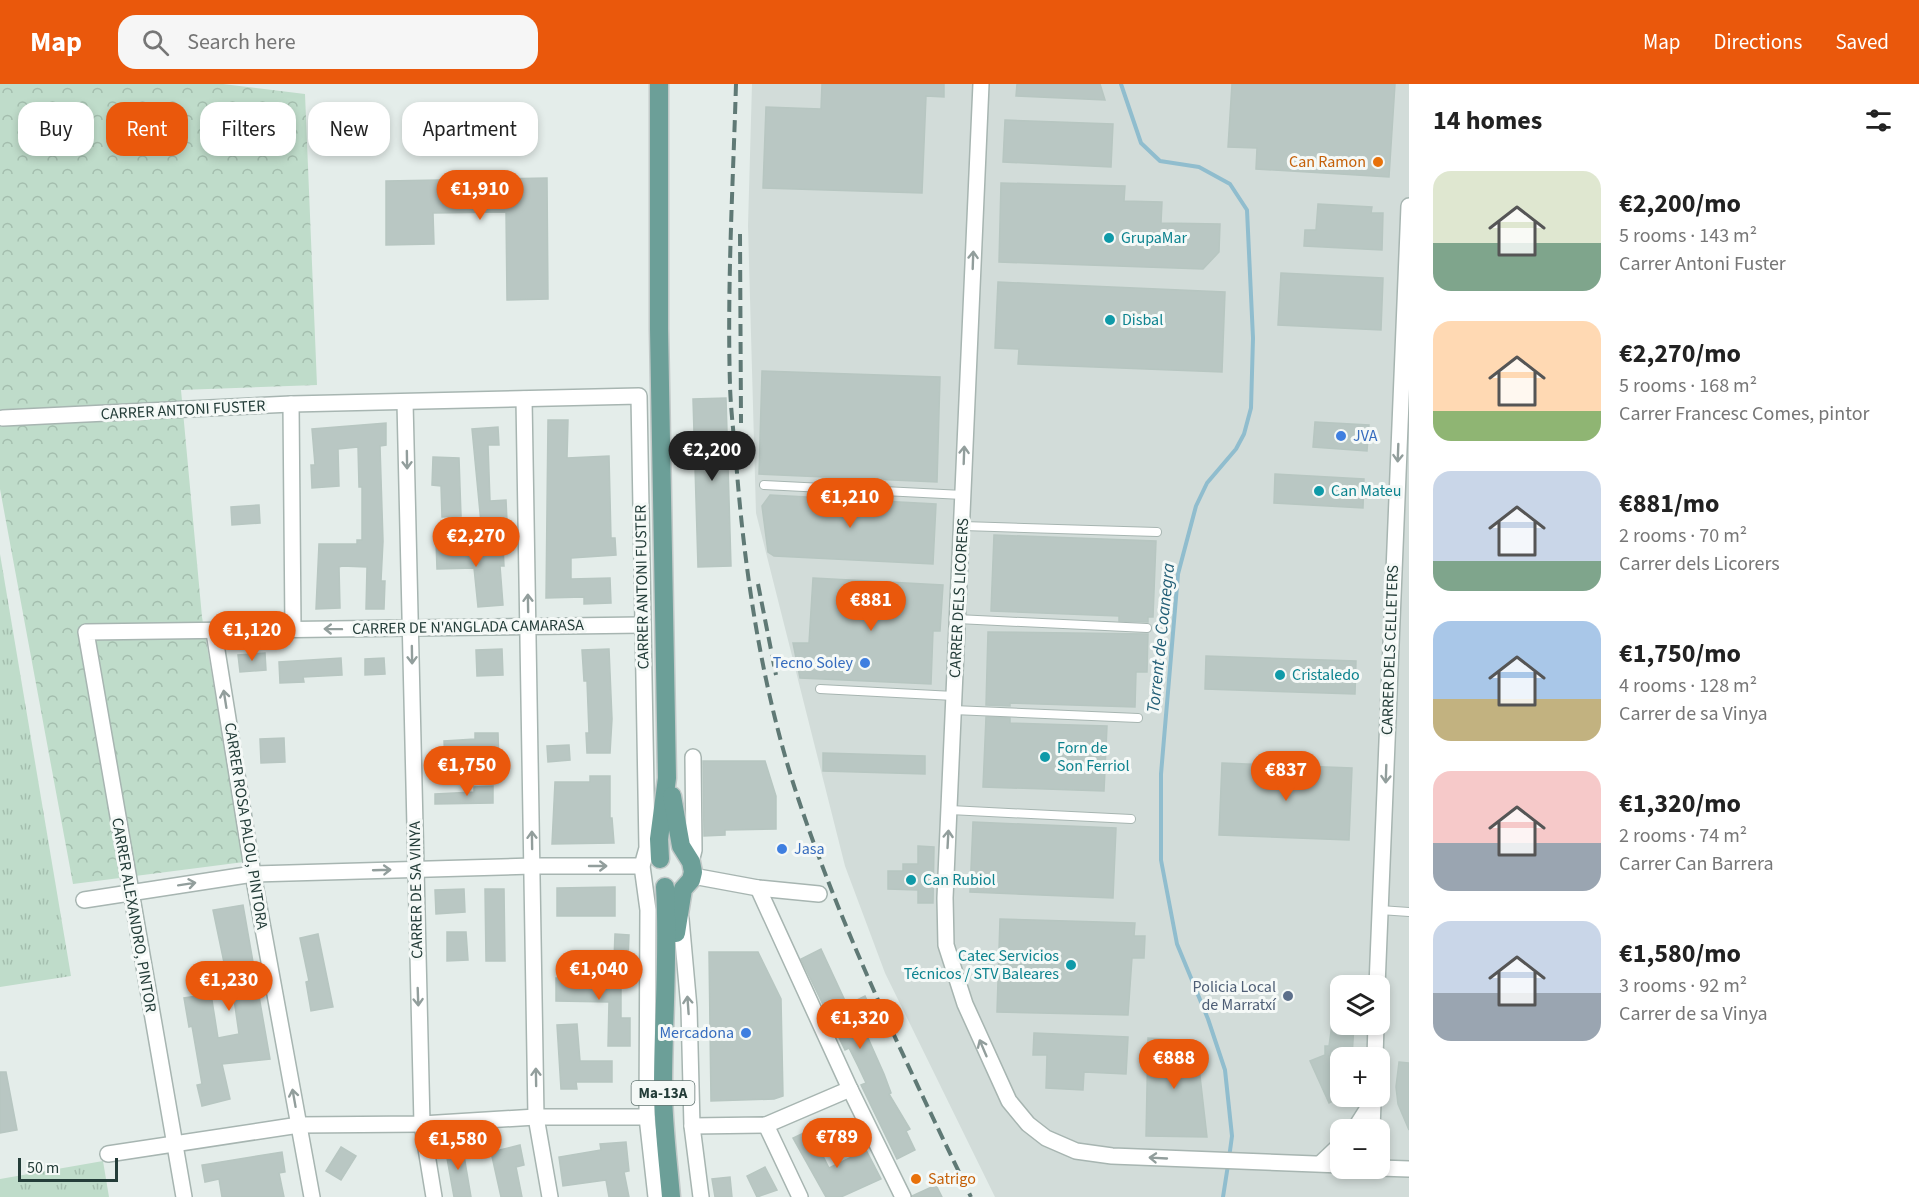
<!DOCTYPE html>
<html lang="en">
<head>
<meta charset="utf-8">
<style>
	:root { --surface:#fff; --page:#f6f6f6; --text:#222; --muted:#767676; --accent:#ea580c }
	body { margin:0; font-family:"Source Sans 3",sans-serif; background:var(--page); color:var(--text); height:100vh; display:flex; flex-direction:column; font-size:22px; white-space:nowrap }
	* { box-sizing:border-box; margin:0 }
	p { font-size:20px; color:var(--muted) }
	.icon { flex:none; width:33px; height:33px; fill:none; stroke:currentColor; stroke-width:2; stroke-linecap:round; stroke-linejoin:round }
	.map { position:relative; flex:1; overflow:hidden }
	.drawer { display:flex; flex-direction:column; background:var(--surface); width:510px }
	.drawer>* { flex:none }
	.hud { position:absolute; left:18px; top:18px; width:570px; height:54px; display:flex; gap:12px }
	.controls { position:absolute; left:1330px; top:891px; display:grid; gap:12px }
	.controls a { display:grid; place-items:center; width:60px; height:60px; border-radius:12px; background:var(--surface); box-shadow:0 3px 9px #0003; font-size:30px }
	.scale { position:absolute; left:18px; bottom:15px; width:100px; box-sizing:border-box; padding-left:6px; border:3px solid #243d39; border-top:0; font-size:16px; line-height:21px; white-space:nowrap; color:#243d39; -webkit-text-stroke:4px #f5f9f7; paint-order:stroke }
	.price { position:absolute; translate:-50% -51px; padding:0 14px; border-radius:21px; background:var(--accent); color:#fff; font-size:20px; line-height:39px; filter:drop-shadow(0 2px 3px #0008) }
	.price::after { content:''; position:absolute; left:50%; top:36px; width:18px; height:14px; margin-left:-9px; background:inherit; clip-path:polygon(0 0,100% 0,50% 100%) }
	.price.current { background:#222; color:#fff }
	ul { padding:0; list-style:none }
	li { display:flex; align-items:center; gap:18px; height:150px; padding:0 24px }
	li span { display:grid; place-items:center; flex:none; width:168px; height:120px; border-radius:18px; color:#555 }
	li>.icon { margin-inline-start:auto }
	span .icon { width:72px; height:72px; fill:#fffc; stroke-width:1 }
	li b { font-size:26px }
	h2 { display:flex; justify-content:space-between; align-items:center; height:72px; padding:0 24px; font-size:26px }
	.pill { padding:0 21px; border-radius:18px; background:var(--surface); box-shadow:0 3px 9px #0003; font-size:21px; line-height:54px }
	.pill.current { background:var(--accent); color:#fff }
	header { display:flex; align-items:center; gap:36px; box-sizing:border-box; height:84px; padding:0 30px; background:var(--accent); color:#fff }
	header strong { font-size:28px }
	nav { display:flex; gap:33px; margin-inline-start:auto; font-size:21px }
	.search { width:420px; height:54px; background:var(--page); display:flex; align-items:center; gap:15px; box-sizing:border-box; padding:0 21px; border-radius:18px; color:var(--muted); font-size:22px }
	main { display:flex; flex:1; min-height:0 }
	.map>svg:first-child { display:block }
	.built { fill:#d2dcd9; fill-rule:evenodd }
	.grass { fill:url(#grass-tufts) }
	.forest { fill:url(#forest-crowns) }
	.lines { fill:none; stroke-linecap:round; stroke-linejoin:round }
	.stream { stroke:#90bdce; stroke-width:4 }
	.building { fill:#b9c7c3; stroke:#b7c6c1; stroke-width:1.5 }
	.lane-casing { stroke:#a7b5b1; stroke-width:10 }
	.street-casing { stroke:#a7b5b1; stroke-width:18 }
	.primary-casing { stroke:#c2c9c8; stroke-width:21 }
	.lane { stroke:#fff; stroke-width:8 }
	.street { stroke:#fff; stroke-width:15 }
	.primary { stroke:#6c9f98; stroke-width:18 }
	.rail { stroke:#5f7975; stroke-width:4; stroke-dasharray:12 6; stroke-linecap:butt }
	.oneway { stroke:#929e9c }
	.food-dot { fill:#e8710a; stroke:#f5f9f7; stroke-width:2 }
	.culture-dot { fill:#0f9aa8; stroke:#f5f9f7; stroke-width:2 }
	.shop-dot { fill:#3f7fe0; stroke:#f5f9f7; stroke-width:2 }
	.service-dot { fill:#5c6f8a; stroke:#f5f9f7; stroke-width:2 }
	.labels { text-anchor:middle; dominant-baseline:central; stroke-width:6; stroke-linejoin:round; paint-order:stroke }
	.shield { fill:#f5f9f7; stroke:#637572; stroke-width:1.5 }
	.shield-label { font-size:15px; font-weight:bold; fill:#243d39 }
	.food-label { font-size:16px; fill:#c56008; stroke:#f5f9f7; text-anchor:end }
	.culture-label { font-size:16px; fill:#0d838f; stroke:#f5f9f7; text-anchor:start }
	.street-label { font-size:16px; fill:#243d39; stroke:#f5f9f7 }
	.shop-label { font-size:16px; fill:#366cbe; stroke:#f5f9f7; text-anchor:start }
	.service-label { font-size:16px; fill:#4e5e75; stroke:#f5f9f7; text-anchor:end }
	.water-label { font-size:18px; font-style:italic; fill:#225e76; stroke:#f5f9f7 }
</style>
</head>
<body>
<header>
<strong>Map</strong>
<div class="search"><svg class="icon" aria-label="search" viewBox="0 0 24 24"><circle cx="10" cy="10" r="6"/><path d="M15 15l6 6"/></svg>Search here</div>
<nav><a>Map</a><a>Directions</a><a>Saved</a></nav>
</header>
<main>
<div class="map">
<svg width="1409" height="1113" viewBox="0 0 1409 1113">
	<defs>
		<pattern id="grass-tufts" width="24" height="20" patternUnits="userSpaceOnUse" patternTransform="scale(1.5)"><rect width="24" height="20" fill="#bfdcca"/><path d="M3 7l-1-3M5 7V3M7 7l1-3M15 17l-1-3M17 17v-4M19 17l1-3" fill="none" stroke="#a4beae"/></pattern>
		<pattern id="forest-crowns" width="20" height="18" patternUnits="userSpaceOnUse" patternTransform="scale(1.5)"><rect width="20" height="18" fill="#bfdcca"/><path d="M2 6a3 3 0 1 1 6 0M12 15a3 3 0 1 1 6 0" fill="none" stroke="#a4beae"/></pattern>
	</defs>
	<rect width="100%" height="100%" fill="#e4edea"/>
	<path class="built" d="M752 0H1409V1113H995L885 889 845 782 756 429 748 142ZM1341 902H1380V940H1341ZM1341 974H1380V1012H1341ZM1341 1046H1380V1084H1341Z"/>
	<g class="grass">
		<polygon points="0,470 71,892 0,903"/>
		<polygon points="103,1077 109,1113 0,1113 0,1095"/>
	</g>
	<polygon class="forest" points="0,0 223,0 305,10 317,301 181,306 202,533 244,778 73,800 0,405"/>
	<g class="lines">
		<g class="stream">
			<polyline points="1121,0 1141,59 1160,77 1199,83 1230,100 1247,126 1253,254 1251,324 1244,350 1236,365 1207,399 1196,422 1178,490 1161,690 1161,776 1177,860 1208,935 1225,986 1232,1052 1229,1074"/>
			<polyline points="1223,1113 1228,1081"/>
		</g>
	</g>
	<g class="building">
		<polygon points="822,0 944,0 944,13 926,12 922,109 763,104 766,23 821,25"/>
		<polygon points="1017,0 1100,0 1105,16 1016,12"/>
		<polygon points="1232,0 1395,0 1389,93 1256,85 1257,64 1228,63"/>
		<polygon points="1005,36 1113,40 1111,83 1003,78"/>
		<polygon points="547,94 548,215 507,216 506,128 433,129 434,160 386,161 386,97"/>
		<polygon points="1001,99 1125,102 1124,117 1162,118 1161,139 1220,140 1219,168 1203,185 999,178"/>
		<polygon points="1318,120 1372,123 1371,129 1383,129 1382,166 1304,162 1305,146 1316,146"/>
		<polygon points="1281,189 1383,194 1381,246 1278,241"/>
		<polygon points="998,198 1225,208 1222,288 1018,280 1019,265 995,264"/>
		<polygon points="762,287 940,293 937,398 759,390"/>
		<polygon points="726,314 731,482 698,483 693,315"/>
		<polygon points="548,336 568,336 567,374 609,372 611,454 615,454 616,471 571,474 571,495 610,494 611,519 584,520 584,513 546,514"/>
		<polygon points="1315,338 1369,341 1367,367 1313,363"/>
		<polygon points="386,339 386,361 380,362 383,457 381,497 385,497 384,525 366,525 367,483 342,482 339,483 340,524 316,525 319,460 357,460 357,456 362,456 362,403 359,403 358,363 338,365 339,402 312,404 311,381 315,381 312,345"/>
		<polygon points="498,343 499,361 488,361 490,417 506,416 507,437 481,439 472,345"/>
		<polygon points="433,373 459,374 461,432 442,433 441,402 432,401"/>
		<polygon points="1275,390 1364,395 1363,424 1274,419"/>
		<polygon points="770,411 936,420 933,480 774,472 768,468 762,422"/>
		<polygon points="259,421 260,439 232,441 231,423"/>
		<polygon points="994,451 1156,457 1153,533 1148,533 1148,538 1119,537 1119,532 991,527"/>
		<polygon points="461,456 462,462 503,462 504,482 500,482 503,521 478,523 474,484 437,485 436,457"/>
		<polygon points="813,494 943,501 940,547 933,547 931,600 800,594 793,559 809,559"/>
		<polygon points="988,548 1148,550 1147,588 1136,588 1135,623 1010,619 1010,622 986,621"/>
		<polygon points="502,565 503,591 477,592 476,566"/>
		<polygon points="609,565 612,635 610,669 587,669 586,649 589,649 587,597 584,597 582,566"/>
		<polygon points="265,569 266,586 240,588 238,571"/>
		<polygon points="1206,572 1356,577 1355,610 1205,605"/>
		<polygon points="341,574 342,591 303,593 304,598 280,599 279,578"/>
		<polygon points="384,574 385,590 365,591 365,575"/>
		<polygon points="986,633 1010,634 1010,639 1107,642 1104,707 983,703"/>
		<polygon points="475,649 498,649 499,680 476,681 476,677 445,679 444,657 475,655"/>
		<polygon points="284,654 285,678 261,679 260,655"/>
		<polygon points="569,661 570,676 548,678 547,662"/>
		<polygon points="823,669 925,672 925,690 823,687"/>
		<polygon points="703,677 765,677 776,712 776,745 725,746 725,751 704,752"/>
		<polygon points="1222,679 1352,684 1349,756 1219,751"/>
		<polygon points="590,692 610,692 610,734 612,734 614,759 552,760 555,698 590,698"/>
		<polygon points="493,702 493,719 435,720 435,710 474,708 474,703"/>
		<polygon points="973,738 1116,744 1113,814 970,808"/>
		<polygon points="918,762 934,763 933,819 918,819 918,806 888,805 888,787 903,787 903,780 918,780"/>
		<polygon points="615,803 615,832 557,832 557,804"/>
		<polygon points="464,805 465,828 436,830 435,806"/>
		<polygon points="485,805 504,805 505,877 486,877"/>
		<polygon points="243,821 270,975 222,980 230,1015 202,1022 197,1001 202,1000 192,942 189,943 184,914 211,910 218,954 239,950 230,887 226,888 213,826"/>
		<polygon points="1000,835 1135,839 1134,852 1145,852 1144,874 1132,874 1128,931 997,928"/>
		<polygon points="447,848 466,848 468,876 447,877"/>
		<polygon points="318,850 333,923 311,927 306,898 309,897 300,854"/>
		<polygon points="615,850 629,851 628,876 614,876"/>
		<polygon points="821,865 847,921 865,912 873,929 860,936 884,990 891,1009 889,1010 910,1045 906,1047 915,1066 897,1075 861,1001 866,999 858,982 849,964 845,966 801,875"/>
		<polygon points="709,868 758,868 781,915 783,1012 774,1015 711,1017"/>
		<polygon points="592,890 621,890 621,934 630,934 630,962 608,962 609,918 556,917 556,894 592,894"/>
		<polygon points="577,940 580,977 612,977 612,998 576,998 577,1005 561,1005 557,941"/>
		<polygon points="1332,940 1354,940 1352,973 1329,972 1341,999 1335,1001 1341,1013 1329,1019 1310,977 1325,971 1325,962 1329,962"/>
		<polygon points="1034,949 1128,953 1126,990 1084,988 1083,1006 1046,1004 1047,971 1033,971"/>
		<polygon points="1148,954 1196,957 1207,1053 1146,1052"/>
		<polygon points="1399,978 1409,979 1409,1046 1398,1020 1396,1003"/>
		<polygon points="0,988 6,988 17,1046 0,1049"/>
		<polygon points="810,1046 829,1084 866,1066 881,1095 841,1113 826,1113 793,1054"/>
		<polygon points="626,1058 629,1087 624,1088 629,1113 609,1113 606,1096 563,1102 559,1073 601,1066 600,1060"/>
		<polygon points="462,1060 471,1113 454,1113 445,1063"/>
		<polygon points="520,1061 524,1081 516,1083 522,1113 501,1113 491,1068"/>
		<polygon points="341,1063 356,1072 341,1096 326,1087"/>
		<polygon points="282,1068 285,1088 279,1089 284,1113 222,1113 219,1095 205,1098 202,1081"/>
		<polygon points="765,1083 777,1106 757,1113 747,1092"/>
		<polygon points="730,1093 732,1113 715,1113 712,1095"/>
		<polygon points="936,1101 942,1113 913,1113 912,1112"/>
	</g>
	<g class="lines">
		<defs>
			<g id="lane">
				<polyline points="764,401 963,411"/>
				<polyline points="963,442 1157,448"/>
				<polyline points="957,535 1147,544"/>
				<polyline points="820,605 954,612"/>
				<polyline points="953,626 1138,634"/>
				<polyline points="950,726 1131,735"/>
				<polyline points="1380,826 1409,828"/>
			</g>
			<g id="street">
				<polyline points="981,0 945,814 946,861 965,920 1009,1017 1028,1040 1046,1054 1076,1067 1112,1072 1341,1081"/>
				<polyline points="524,315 536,1033 550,1113"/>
				<polyline points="405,318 422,1040 434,1113"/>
				<polyline points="291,320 293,544"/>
				<polyline points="3,334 291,320 639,312 647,764 642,782 648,826 647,1033 656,1113"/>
				<polyline points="214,548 253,790 312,1113"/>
				<polyline points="691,778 694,766 693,673"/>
				<polyline points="693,792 758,804 819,810"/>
				<polyline points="758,804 850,1005 903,1113"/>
				<polyline points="84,816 253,790 532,782 642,782"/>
				<polyline points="681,835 689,924 692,1042 701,1113"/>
				<polyline points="1377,902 1409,122"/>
				<polyline points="1375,974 1376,940"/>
				<polyline points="766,1041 800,1113"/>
				<polyline points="692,1042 766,1041 850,1005"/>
				<polyline points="1354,1046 1373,1016"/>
				<polyline points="1372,1046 1373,1018"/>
				<polyline points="108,1070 299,1041 422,1040 536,1033 647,1033"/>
				<polyline points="1321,1079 1341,1060"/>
				<polyline points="1380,1084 1409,1085"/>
				<polyline points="184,1113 86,548 643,541"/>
			</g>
			<g id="primary">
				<polyline points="659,0 659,245 667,694 659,755 660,775"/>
				<polyline points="672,712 681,762 691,778 693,788 691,796 683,805 676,849"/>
				<path d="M665 803C669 869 663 936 663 1004 663 1040 668 1077 671 1113"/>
			</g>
		</defs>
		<use href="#lane" class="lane-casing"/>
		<use href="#street" class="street-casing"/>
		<use href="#primary" class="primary-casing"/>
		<use href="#lane" class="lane"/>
		<use href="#street" class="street"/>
		<use href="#primary" class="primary"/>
		<g class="rail">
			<path d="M736 0C733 101 727 201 730 302 731 331 735 360 737 389 746 498 763 609 798 714 844 852 908 982 971 1113"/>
			<polyline points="740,150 741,339"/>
			<polyline points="758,500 776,591"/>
		</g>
	</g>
	<defs><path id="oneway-shaft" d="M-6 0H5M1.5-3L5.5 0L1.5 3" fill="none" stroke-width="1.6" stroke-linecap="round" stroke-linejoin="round" transform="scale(1.5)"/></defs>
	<g class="oneway">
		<use href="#oneway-shaft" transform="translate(973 176) rotate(-88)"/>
		<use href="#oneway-shaft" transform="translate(1398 369) rotate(92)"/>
		<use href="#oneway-shaft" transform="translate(964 371) rotate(-88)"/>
		<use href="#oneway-shaft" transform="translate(407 376) rotate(89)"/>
		<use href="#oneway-shaft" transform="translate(528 519) rotate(-91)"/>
		<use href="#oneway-shaft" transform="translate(333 545) rotate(-179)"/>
		<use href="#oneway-shaft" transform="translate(412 571) rotate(89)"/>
		<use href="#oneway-shaft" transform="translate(225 615) rotate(-99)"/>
		<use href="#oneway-shaft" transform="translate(1386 690) rotate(92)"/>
		<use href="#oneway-shaft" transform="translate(948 755) rotate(-87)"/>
		<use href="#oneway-shaft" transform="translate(532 756) rotate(-91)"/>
		<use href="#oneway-shaft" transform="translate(598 782)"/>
		<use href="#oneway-shaft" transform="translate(382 786) rotate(-2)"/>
		<use href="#oneway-shaft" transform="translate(187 800) rotate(-9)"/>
		<use href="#oneway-shaft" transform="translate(418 913) rotate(88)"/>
		<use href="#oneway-shaft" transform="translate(688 921) rotate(-94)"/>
		<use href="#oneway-shaft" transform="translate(983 964) rotate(-113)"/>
		<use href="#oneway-shaft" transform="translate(536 993) rotate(-91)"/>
		<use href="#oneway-shaft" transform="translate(294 1014) rotate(-100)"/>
		<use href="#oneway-shaft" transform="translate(1158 1074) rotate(-177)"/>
	</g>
	<g class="food-dot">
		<circle cx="1378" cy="78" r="6"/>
		<circle cx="916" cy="1095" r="6"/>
	</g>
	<g class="culture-dot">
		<circle cx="1109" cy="154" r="6"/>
		<circle cx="1110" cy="236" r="6"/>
		<circle cx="1319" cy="407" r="6"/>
		<circle cx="1280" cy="591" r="6"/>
		<circle cx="1045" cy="673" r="6"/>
		<circle cx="911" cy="796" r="6"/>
		<circle cx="1071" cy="881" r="6"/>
	</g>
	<g class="shop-dot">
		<circle cx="1341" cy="352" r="6"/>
		<circle cx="865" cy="579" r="6"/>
		<circle cx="782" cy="765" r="6"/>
		<circle cx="746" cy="949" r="6"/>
	</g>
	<circle class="service-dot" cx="1288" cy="912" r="6"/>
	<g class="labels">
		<rect class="shield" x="631.5" y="997" width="63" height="24" rx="4.5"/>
		<g class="shield-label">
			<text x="663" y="1009">Ma-13A</text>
		</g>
		<g class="food-label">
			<text x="1366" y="78">Can Ramon</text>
			<text x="928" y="1095" text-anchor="start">Satrigo</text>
		</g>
		<g class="culture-label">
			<text x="1121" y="154">GrupaMar</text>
			<text x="1122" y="236">Disbal</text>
			<text x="1331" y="407">Can Mateu</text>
			<text x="1292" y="591">Cristaledo</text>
			<text x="1057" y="664">Forn de<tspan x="1057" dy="18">Son Ferriol</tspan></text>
			<text x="923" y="796">Can Rubiol</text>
			<text x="1059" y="872" text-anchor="end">Catec Servicios<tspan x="1059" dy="18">Técnicos / STV Baleares</tspan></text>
		</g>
		<g class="street-label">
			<text transform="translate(183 326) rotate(-3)">CARRER ANTONI FUSTER</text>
			<text transform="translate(642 503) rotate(-91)">CARRER ANTONI FUSTER</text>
			<text transform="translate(959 514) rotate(-87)">CARRER DELS LICORERS</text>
			<text transform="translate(468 543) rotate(-1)">CARRER DE N'ANGLADA CAMARASA</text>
			<text transform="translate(1390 566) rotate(-88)">CARRER DELS CELLETERS</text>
			<text transform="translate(246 742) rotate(81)">CARRER ROSA PALOU, PINTORA</text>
			<text transform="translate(416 806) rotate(-91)">CARRER DE SA VINYA</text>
			<text transform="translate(134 831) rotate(80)">CARRER ALEXANDRO, PINTOR</text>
		</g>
		<g class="shop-label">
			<text x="1353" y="352">JVA</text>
			<text x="853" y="579" text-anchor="end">Tecno Soley</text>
			<text x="794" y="765">Jasa</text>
			<text x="734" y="949" text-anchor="end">Mercadona</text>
		</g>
		<g class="service-label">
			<text x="1276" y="903">Policia Local<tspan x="1276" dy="18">de Marratxí</tspan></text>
		</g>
		<g class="water-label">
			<text transform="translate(1161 554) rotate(-84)">Torrent de Coanegra</text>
		</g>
	</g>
</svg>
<div class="controls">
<a><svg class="icon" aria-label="layers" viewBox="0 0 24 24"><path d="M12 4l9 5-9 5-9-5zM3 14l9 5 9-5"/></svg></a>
<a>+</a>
<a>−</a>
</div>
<div class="scale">50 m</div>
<b class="price" style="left:480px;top:137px">€1,910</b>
<b class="price current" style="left:712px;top:398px">€2,200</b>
<b class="price" style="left:850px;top:445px">€1,210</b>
<b class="price" style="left:476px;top:484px">€2,270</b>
<b class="price" style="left:871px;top:548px">€881</b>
<b class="price" style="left:252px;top:578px">€1,120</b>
<b class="price" style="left:467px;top:713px">€1,750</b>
<b class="price" style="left:1286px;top:718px">€837</b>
<b class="price" style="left:599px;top:917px">€1,040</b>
<b class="price" style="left:229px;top:928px">€1,230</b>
<b class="price" style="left:860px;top:966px">€1,320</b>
<b class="price" style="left:1174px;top:1006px">€888</b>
<b class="price" style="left:837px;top:1085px">€789</b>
<b class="price" style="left:458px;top:1087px">€1,580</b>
<div class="hud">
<a class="pill">Buy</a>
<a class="pill current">Rent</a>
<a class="pill">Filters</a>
<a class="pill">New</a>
<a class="pill">Apartment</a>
</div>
</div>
<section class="drawer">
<h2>14 homes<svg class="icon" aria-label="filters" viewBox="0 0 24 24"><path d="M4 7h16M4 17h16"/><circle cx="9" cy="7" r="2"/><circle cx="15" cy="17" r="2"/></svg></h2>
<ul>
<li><span style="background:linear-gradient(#dfe7d0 60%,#7fa58c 0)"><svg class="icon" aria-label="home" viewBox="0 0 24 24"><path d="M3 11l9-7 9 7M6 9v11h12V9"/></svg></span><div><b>€2,200/mo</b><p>5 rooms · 143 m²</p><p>Carrer Antoni Fuster</p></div></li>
<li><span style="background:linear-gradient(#ffd9b3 75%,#8fb573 0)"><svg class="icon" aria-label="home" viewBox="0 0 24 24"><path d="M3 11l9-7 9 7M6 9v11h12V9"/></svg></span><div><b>€2,270/mo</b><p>5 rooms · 168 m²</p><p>Carrer Francesc Comes, pintor</p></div></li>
<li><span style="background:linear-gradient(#c9d6e8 75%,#7fa58c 0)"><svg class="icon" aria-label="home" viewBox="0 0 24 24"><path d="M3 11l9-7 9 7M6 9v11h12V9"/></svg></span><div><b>€881/mo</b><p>2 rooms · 70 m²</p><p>Carrer dels Licorers</p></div></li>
<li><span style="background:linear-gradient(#a9c7e8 65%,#c2b280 0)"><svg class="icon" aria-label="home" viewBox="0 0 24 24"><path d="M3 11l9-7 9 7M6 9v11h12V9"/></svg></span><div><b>€1,750/mo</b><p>4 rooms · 128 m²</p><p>Carrer de sa Vinya</p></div></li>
<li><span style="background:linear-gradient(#f6c9c9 60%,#9aa5b1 0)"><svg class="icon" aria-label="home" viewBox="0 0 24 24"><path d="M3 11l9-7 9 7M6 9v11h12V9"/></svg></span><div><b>€1,320/mo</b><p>2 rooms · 74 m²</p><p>Carrer Can Barrera</p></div></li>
<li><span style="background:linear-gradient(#c9d6e8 60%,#9aa5b1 0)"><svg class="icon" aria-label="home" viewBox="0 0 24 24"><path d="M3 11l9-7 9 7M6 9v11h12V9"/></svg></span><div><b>€1,580/mo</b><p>3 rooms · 92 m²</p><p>Carrer de sa Vinya</p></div></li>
</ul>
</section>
</main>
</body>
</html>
